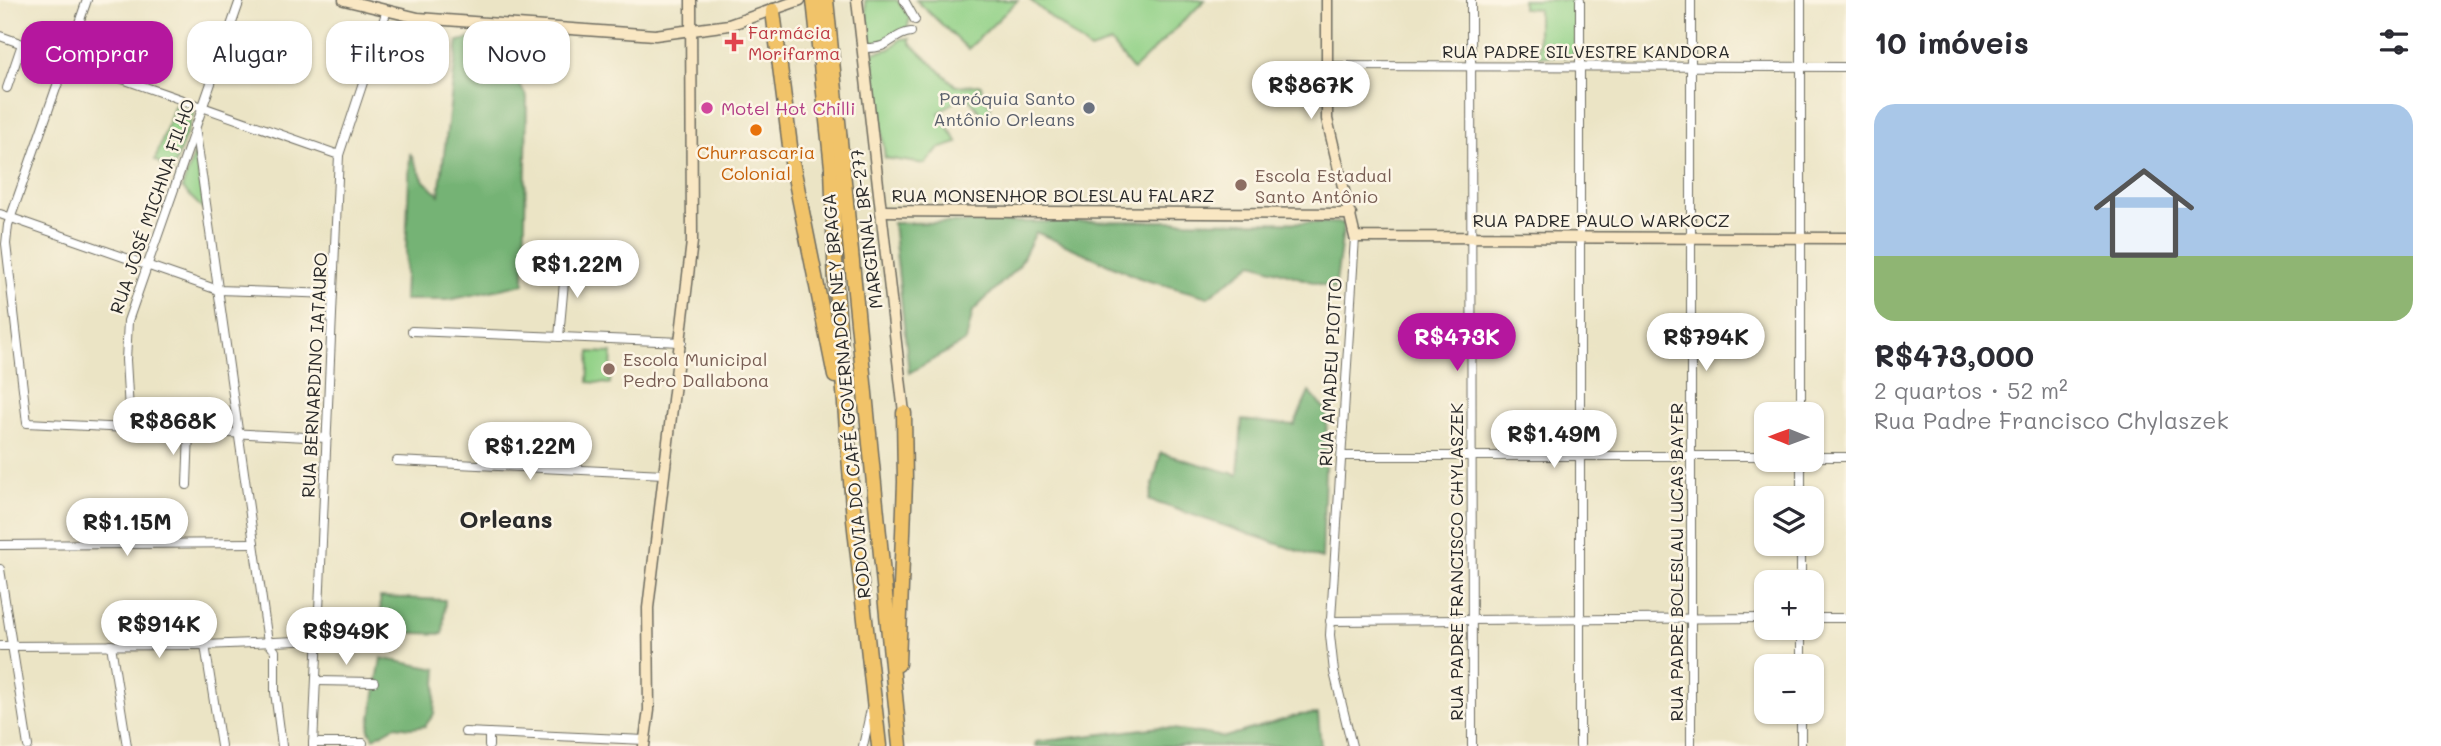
<!DOCTYPE html>
<html lang="pt">
<head>
<meta charset="utf-8">
<style>
	:root { --surface:#fff; --page:#f7f7f7; --text:#2b2b33; --muted:#7c7c81; --line:#e1e1e2; --accent:#b5179e }
	body { margin:0; font-family:Mali,sans-serif; background:var(--page); color:var(--text); height:100vh; display:flex; flex-direction:column; font-size:26px; white-space:nowrap }
	* { box-sizing:border-box; margin:0 }
	p { font-size:23px; color:var(--muted) }
	.icon { flex:none; width:38px; height:38px; fill:none; stroke:currentColor; stroke-width:2; stroke-linecap:round; stroke-linejoin:round }
	.map { position:relative; flex:1; overflow:hidden }
	.drawer { display:flex; flex-direction:column; background:var(--surface); width:595px }
	.drawer>* { flex:none }
	.banner { position:absolute; left:21px; top:21px; width:665px; height:63px; display:flex; gap:14px }
	.needle { width:46px; rotate:271deg }
	.fabs { position:absolute; left:1754px; top:402px; display:grid; gap:14px }
	.fabs a { display:grid; place-items:center; width:70px; height:70px; border-radius:14px; background:var(--surface); box-shadow:0 2px 5px #0004; font-size:35px }
	.price { position:absolute; translate:-50% -60px; padding:0 16px; border-radius:24px; background:#fff; color:#222; font-size:23px; line-height:46px; filter:drop-shadow(0 2px 4px #0008) }
	.price::after { content:''; position:absolute; left:50%; top:42px; width:21px; height:16px; margin-left:-10px; background:inherit; clip-path:polygon(0 0,100% 0,50% 100%) }
	.price.current { background:var(--accent); color:#fff }
	ul { padding:0; list-style:none }
	li { display:grid; align-content:center; gap:14px; height:371px; padding:0 28px }
	li+li { border-top:2px solid var(--line) }
	li span { display:grid; place-items:center; height:217px; border-radius:21px; color:#555 }
	li>.icon { margin-inline-start:auto }
	span .icon { width:126px; height:126px; fill:#fffc; stroke-width:1 }
	li b { font-size:30px }
	h2 { display:flex; justify-content:space-between; align-items:center; height:84px; padding:0 28px; font-size:30px }
	.pill { padding:0 24px; border-radius:21px; background:var(--surface); box-shadow:0 2px 5px #0004; font-size:24px; line-height:63px }
	.pill.current { background:var(--accent); color:#fff }
	main { display:flex; flex:1; min-height:0 }
	.map>svg:first-child { display:block }
	.green { fill:#92d187; stroke:#5e7e59; stroke-width:2 }
	.forest { fill:#75b374; stroke:#506f50; stroke-width:2 }
	.lines { fill:none; stroke-linecap:round; stroke-linejoin:round }
	.street-casing { stroke:#6e6c61; stroke-width:10 }
	.secondary-casing { stroke:#6e6c61; stroke-width:13 }
	.highway-casing { stroke:#6e6c61; stroke-width:17 }
	.street { stroke:#fff; stroke-width:8 }
	.secondary { stroke:#f9e7c3; stroke-width:10 }
	.highway { stroke:#f1c369; stroke-width:14 }
	.health-dot { fill:#e0444e; stroke:#fcf5e5; stroke-width:2.5 }
	.hotel-dot { fill:#d1479c; stroke:#fcf5e5; stroke-width:2.5 }
	.worship-dot { fill:#6b7280; stroke:#fcf5e5; stroke-width:2.5 }
	.food-dot { fill:#e8710a; stroke:#fcf5e5; stroke-width:2.5 }
	.education-dot { fill:#8d6e63; stroke:#fcf5e5; stroke-width:2.5 }
	.labels { text-anchor:middle; dominant-baseline:central; stroke-width:5; stroke-linejoin:round; paint-order:stroke }
	.health-label { font-size:18px; fill:#be3a42; stroke:#fcf5e5; text-anchor:start }
	.street-label { font-size:18px; fill:#2b2b2b; stroke:#fcf5e5 }
	.worship-label { font-size:18px; fill:#5b616d; stroke:#fcf5e5; text-anchor:end }
	.hotel-label { font-size:18px; fill:#b23c85; stroke:#fcf5e5; text-anchor:start }
	.food-label { font-size:18px; fill:#c56008; stroke:#fcf5e5 }
	.education-label { font-size:18px; fill:#785e54; stroke:#fcf5e5; text-anchor:start }
	.district-label { font-size:24px; font-weight:bold; fill:#2b2b2b; stroke:#fcf5e5 }
</style>
</head>
<body>
<main>
<div class="map">
<svg width="1846" height="746" viewBox="0 0 1846 746">
	<rect width="100%" height="100%" fill="#fcf5e5"/>
	<filter id="ink" filterUnits="userSpaceOnUse"><feTurbulence type="fractalNoise" baseFrequency=".0143" numOctaves="2"/><feDisplacementMap in="SourceGraphic" scale="14" xChannelSelector="R" yChannelSelector="G"/><feConvolveMatrix kernelMatrix="1 2 1 2 8 2 1 2 1" color-interpolation-filters="sRGB"/></filter>
	<filter id="wash" filterUnits="userSpaceOnUse"><feTurbulence type="fractalNoise" baseFrequency=".00686" numOctaves="4" result="noise"/><feDisplacementMap in="SourceGraphic" scale="28" xChannelSelector="R" yChannelSelector="G"/><feGaussianBlur stdDeviation="1.57" result="paint"/><feColorMatrix in="noise" values="0 0 0 0 0 0 0 0 0 0 0 0 0 0 0 0 0 1.4 0 .05"/><feComposite in="paint" operator="in"/></filter>
	<g filter="url(#wash)">
		<rect width="100%" height="100%" fill="#ebe4c5"/>
		<g class="green">
			<polygon points="865,0 897,0 910,18 907,29 883,44 870,44"/>
			<polygon points="916,0 1018,0 968,49"/>
			<polygon points="1030,0 1205,0 1133,70 1111,43 1090,50"/>
			<polygon points="1522,0 1575,0 1575,57 1538,56 1538,9 1522,8"/>
			<polygon points="910,38 910,43 956,86 981,85 983,97 991,106 986,120 965,94 939,113 958,143 938,149 925,164 885,158 872,53 890,49 901,39"/>
			<polygon points="175,105 194,111 172,173 155,160"/>
			<polygon points="195,152 205,211 182,188"/>
			<polygon points="590,352 612,353 610,384 588,382"/>
		</g>
		<g class="forest">
			<polygon points="483,36 493,41 527,97 524,284 449,300 404,300 410,153 424,181 439,195 458,41"/>
			<polygon points="1154,221 1344,223 1335,289 1253,263 1208,297 1142,279 1036,232 1019,266 973,311 966,341 909,373 893,223"/>
			<polygon points="1309,392 1327,411 1322,559 1149,500 1161,453 1238,475 1242,420 1294,425"/>
			<polygon points="380,597 445,600 443,634 386,632 382,628"/>
			<polygon points="381,658 437,669 434,714 425,726 411,728 395,726 374,738 369,730"/>
			<polygon points="1318,714 1321,746 1035,746 1036,742 1160,727 1225,737 1299,715"/>
		</g>
	</g>
	<g filter="url(#ink)">
		<g class="lines">
			<defs>
				<g id="street">
					<polyline points="87,0 8,225 6,244 27,423 327,438"/>
					<polyline points="904,0 915,20"/>
					<polyline points="1471,0 1472,746"/>
					<polyline points="1580,0 1580,746"/>
					<polyline points="1691,0 1691,746"/>
					<polyline points="0,36 339,155"/>
					<path d="M863 48C894 49 889 35 911 32"/>
					<polyline points="1327,66 1846,67"/>
					<polyline points="7,88 22,44"/>
					<polyline points="195,126 268,642 275,651 275,692 282,746"/>
					<polyline points="0,214 218,290 333,294"/>
					<polyline points="412,331 682,342"/>
					<polyline points="559,337 566,260"/>
					<polyline points="1801,415 1801,0"/>
					<polyline points="130,428 126,360 128,321 240,0"/>
					<polyline points="1342,456 1766,456"/>
					<polyline points="1811,457 1846,457"/>
					<polyline points="397,461 664,474"/>
					<polyline points="187,485 189,431"/>
					<polyline points="1801,499 1801,460"/>
					<polyline points="0,545 254,543"/>
					<polyline points="0,569 28,746"/>
					<polyline points="1801,583 1801,544"/>
					<polyline points="1811,618 1846,618"/>
					<polyline points="1330,621 1766,618"/>
					<polyline points="111,645 127,746"/>
					<polyline points="205,645 221,746"/>
					<polyline points="0,646 205,645 318,640"/>
					<polyline points="1801,667 1801,628"/>
					<polyline points="316,681 374,682"/>
					<polyline points="465,732 645,740"/>
					<polyline points="313,743 363,743"/>
					<polyline points="313,746 339,155 386,13"/>
					<polyline points="489,746 489,733"/>
					<polyline points="863,746 871,709"/>
					<polyline points="1352,746 1334,672 1330,635 1355,237"/>
					<polyline points="1801,746 1801,712"/>
				</g>
				<g id="secondary">
					<polyline points="344,0 418,18 655,35 729,25 800,0"/>
					<polyline points="857,0 904,413"/>
					<polyline points="1327,0 1327,119 1355,237 1846,238"/>
					<polyline points="881,211 1351,214"/>
					<polyline points="644,746 649,710 648,608 692,242 691,0"/>
				</g>
				<g id="highway">
					<polyline points="814,0 832,167 836,288 854,520 879,746"/>
					<polyline points="826,0 900,746"/>
					<polyline points="773,11 792,162 835,376"/>
					<polyline points="898,664 905,482 904,413"/>
				</g>
			</defs>
			<use href="#street" class="street-casing"/>
			<use href="#secondary" class="secondary-casing"/>
			<use href="#highway" class="highway-casing"/>
			<use href="#street" class="street"/>
			<use href="#secondary" class="secondary"/>
			<use href="#highway" class="highway"/>
		</g>
	</g>
	<path class="health-dot" d="M730.5 31.5h7v7h7v7h-7v7h-7v-7h-7v-7h7z"/>
	<circle class="hotel-dot" cx="707" cy="108" r="7"/>
	<circle class="worship-dot" cx="1089" cy="108" r="7"/>
	<circle class="food-dot" cx="756" cy="130" r="7"/>
	<g class="education-dot">
		<circle cx="1241" cy="185" r="7"/>
		<circle cx="609" cy="369" r="7"/>
	</g>
	<g class="labels">
		<g class="health-label">
			<text x="748" y="32">Farmácia<tspan x="748" dy="21">Morifarma</tspan></text>
		</g>
		<g class="street-label">
			<text x="1586" y="51">RUA PADRE SILVESTRE KANDORA</text>
			<text x="1053" y="195">RUA MONSENHOR BOLESLAU FALARZ</text>
			<text transform="translate(152 206) rotate(-71)">RUA JOSÉ MICHNA FILHO</text>
			<text x="1601" y="220">RUA PADRE PAULO WARKOCZ</text>
			<text transform="translate(866 229) rotate(-97)">MARGINAL BR-277</text>
			<text transform="translate(1330 372) rotate(-87)">RUA AMADEU PIOTTO</text>
			<text transform="translate(314 375) rotate(-87)">RUA BERNARDINO IATAURO</text>
			<text transform="translate(846 396) rotate(-95)">RODOVIA DO CAFÉ GOVERNADOR NEY BRAGA</text>
			<text transform="translate(1456 562) rotate(-90)">RUA PADRE FRANCISCO CHYLASZEK</text>
			<text transform="translate(1676 562) rotate(-90)">RUA PADRE BOLESLAU LUCAS BAYER</text>
		</g>
		<g class="worship-label">
			<text x="1075" y="98">Paróquia Santo<tspan x="1075" dy="21">Antônio Orleans</tspan></text>
		</g>
		<g class="hotel-label">
			<text x="721" y="108">Motel Hot Chilli</text>
		</g>
		<g class="food-label">
			<text x="756" y="152">Churrascaria<tspan x="756" dy="21">Colonial</tspan></text>
		</g>
		<g class="education-label">
			<text x="1255" y="175">Escola Estadual<tspan x="1255" dy="21">Santo Antônio</tspan></text>
			<text x="623" y="359">Escola Municipal<tspan x="623" dy="21">Pedro Dallabona</tspan></text>
		</g>
		<g class="district-label">
			<text x="506" y="518">Orleans</text>
		</g>
	</g>
</svg>
<div class="fabs">
<a><svg class="needle" viewBox="-14 -14 28 28"><path d="M0-13l5 13h-10z" fill="#e53935"/><path d="M0 13l5-13h-10z" fill="#7c7c81"/></svg></a>
<a><svg class="icon" aria-label="layers" viewBox="0 0 24 24"><path d="M12 4l9 5-9 5-9-5zM3 14l9 5 9-5"/></svg></a>
<a>+</a>
<a>−</a>
</div>
<b class="price" style="left:1311px;top:121px">R$867K</b>
<b class="price" style="left:577px;top:300px">R$1.22M</b>
<b class="price current" style="left:1457px;top:373px">R$473K</b>
<b class="price" style="left:1706px;top:373px">R$794K</b>
<b class="price" style="left:173px;top:457px">R$868K</b>
<b class="price" style="left:1554px;top:470px">R$1.49M</b>
<b class="price" style="left:530px;top:482px">R$1.22M</b>
<b class="price" style="left:127px;top:558px">R$1.15M</b>
<b class="price" style="left:159px;top:660px">R$914K</b>
<b class="price" style="left:346px;top:667px">R$949K</b>
<div class="banner">
<a class="pill current">Comprar</a>
<a class="pill">Alugar</a>
<a class="pill">Filtros</a>
<a class="pill">Novo</a>
</div>
</div>
<section class="drawer">
<h2>10 imóveis<svg class="icon" aria-label="filters" viewBox="0 0 24 24"><path d="M4 7h16M4 17h16"/><circle cx="9" cy="7" r="2"/><circle cx="15" cy="17" r="2"/></svg></h2>
<ul>
<li><span style="background:linear-gradient(#a9c7e8 70%,#8fb573 0)"><svg class="icon" aria-label="home" viewBox="0 0 24 24"><path d="M3 11l9-7 9 7M6 9v11h12V9"/></svg></span><div><b>R$473,000</b><p>2 quartos · 52 m²</p><p>Rua Padre Francisco Chylaszek</p></div></li>
</ul>
</section>
</main>
</body>
</html>
